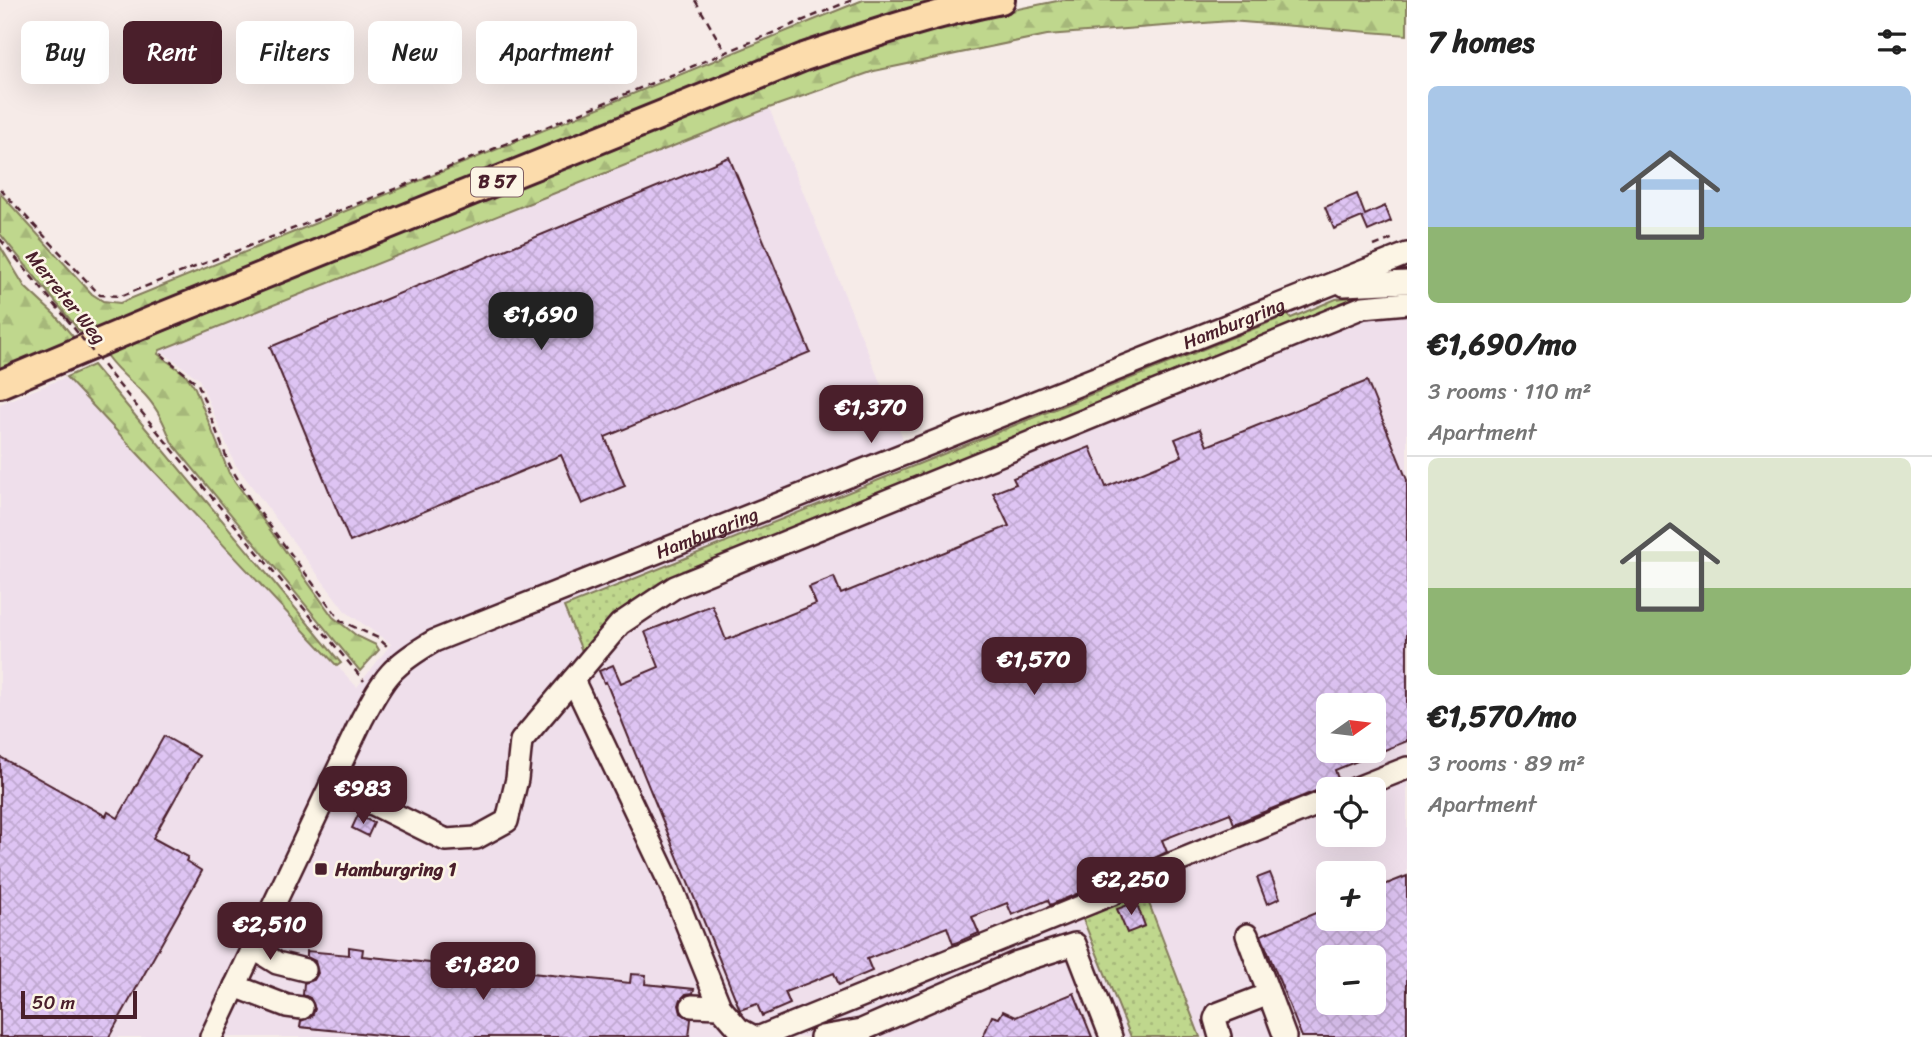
<!DOCTYPE html>
<html lang="en">
<head>
<meta charset="utf-8">
<style>
	:root { --surface:#fff; --page:#f2f2f2; --text:#222; --muted:#767676; --line:#e0e0e0; --accent:#4a1f2b }
	body { margin:0; font-family:Sriracha,sans-serif; background:var(--page); color:var(--text); height:100vh; display:flex; flex-direction:column; font-size:26px; white-space:nowrap }
	* { box-sizing:border-box; margin:0 }
	p { font-size:23px; color:var(--muted) }
	.icon { flex:none; width:38px; height:38px; fill:none; stroke:currentColor; stroke-width:2; stroke-linecap:round; stroke-linejoin:round }
	.map { position:relative; flex:1; overflow:hidden }
	.side { display:flex; flex-direction:column; background:var(--surface); width:525px }
	.side>* { flex:none }
	.top-card { position:absolute; left:21px; top:21px; width:665px; height:63px; display:flex; gap:14px }
	.needle { width:46px; rotate:76deg }
	.tools { position:absolute; left:1316px; top:693px; display:grid; gap:14px }
	.tools a { display:grid; place-items:center; width:70px; height:70px; border-radius:10px; background:var(--surface); box-shadow:0 7px 28px #0002; font-size:35px }
	.scale { position:absolute; left:21px; bottom:18px; width:116px; box-sizing:border-box; padding-left:7px; border:4px solid #4a1f2b; border-top:0; font-size:19px; line-height:24px; white-space:nowrap; color:#4a1f2b; -webkit-text-stroke:5px #fcf5e5; paint-order:stroke }
	.price { position:absolute; translate:-50% -60px; padding:0 16px; border-radius:14px; background:var(--accent); color:#fff; font-size:23px; line-height:46px; filter:drop-shadow(0 2px 4px #0008) }
	.price::after { content:''; position:absolute; left:50%; top:42px; width:21px; height:16px; margin-left:-10px; background:inherit; clip-path:polygon(0 0,100% 0,50% 100%) }
	.price.active { background:#222; color:#fff }
	ul { padding:0; list-style:none }
	li { display:grid; align-content:center; gap:14px; height:371px; padding:0 21px }
	li+li { border-top:2px solid var(--line) }
	li span { display:grid; place-items:center; height:217px; border-radius:10px; color:#555 }
	li>.icon { margin-inline-start:auto }
	span .icon { width:126px; height:126px; fill:#fffc; stroke-width:1 }
	li b { font-size:30px }
	h2 { display:flex; justify-content:space-between; align-items:center; height:84px; padding:0 21px; font-size:30px }
	.chip { padding:0 24px; border-radius:10px; background:var(--surface); box-shadow:0 7px 28px #0002; font-size:24px; line-height:63px }
	.chip.active { background:var(--accent); color:#fff }
	main { display:flex; flex:1; min-height:0 }
	.map>svg:first-child { display:block }
	.built { fill:#efdfeb; fill-rule:evenodd }
	.grass { fill:url(#grass-dots); stroke:#847b5c; stroke-width:2 }
	.forest { fill:url(#forest-firs); stroke:#847b5c; stroke-width:2 }
	.building { fill:url(#building-cross-hatch); stroke:#4a1f2b; stroke-width:2; fill-rule:evenodd }
	.lines { fill:none; stroke-linecap:round; stroke-linejoin:round }
	.minor-casing { stroke:#4a1f2b; stroke-width:26 }
	.major-casing { stroke:#4a1f2b; stroke-width:32 }
	.path { stroke:#4a1f2b; stroke-width:2.5; stroke-dasharray:7 5; stroke-linecap:butt }
	.minor { stroke:#fcf5e5; stroke-width:21 }
	.major { stroke:#fcdcac; stroke-width:26 }
	.path-bridge { stroke:#4a1f2b; stroke-width:2.5; stroke-dasharray:7 5; stroke-linecap:butt }
	.poi-dot { fill:#4a1f2b; stroke:#fcf5e5; stroke-width:2.5 }
	.labels { text-anchor:middle; dominant-baseline:central; stroke-width:5; stroke-linejoin:round; paint-order:stroke }
	.shield { fill:#fcf5e5; stroke:#7f5f63; stroke-width:2 }
	.shield-label { font-size:18px; font-weight:bold; fill:#4a1f2b }
	.street-label { font-size:19px; fill:#4a1f2b; stroke:#fcf5e5 }
	.poi-label { font-size:19px; font-weight:bold; fill:#4a1f2b; stroke:#fcf5e5; text-anchor:start }
</style>
</head>
<body>
<main>
<div class="map">
<svg width="1407" height="1037" viewBox="0 0 1407 1037">
	<defs>
		<pattern id="grass-dots" width="8" height="8" patternUnits="userSpaceOnUse" patternTransform="scale(1.75)"><rect width="8" height="8" fill="#bfd78d"/><path d="M2 2h.1M6 6h.1" fill="none" stroke="#a6b87a" stroke-width="1.8" stroke-linecap="round"/></pattern>
		<pattern id="forest-firs" width="22" height="20" patternUnits="userSpaceOnUse" patternTransform="scale(1.75)"><rect width="22" height="20" fill="#bfd78d"/><path d="M5 1l3.5 6h-7zM16 11l3.5 6h-7z" fill="#a6b87a"/></pattern>
		<pattern id="building-cross-hatch" width="8" height="8" patternUnits="userSpaceOnUse" patternTransform="scale(1.75)"><rect width="8" height="8" fill="#dec4f3"/><path d="M0 0l8 8M0 8l8-8" fill="none" stroke="#c0a8d0"/></pattern>
	</defs>
	<rect width="100%" height="100%" fill="#f6ebe8"/>
	<filter id="ink" filterUnits="userSpaceOnUse"><feTurbulence type="fractalNoise" baseFrequency=".0143" numOctaves="2"/><feDisplacementMap in="SourceGraphic" scale="14" xChannelSelector="R" yChannelSelector="G"/><feConvolveMatrix kernelMatrix="1 2 1 2 8 2 1 2 1" color-interpolation-filters="sRGB"/></filter>
	<g filter="url(#ink)">
		<path class="built" d="M769 108 912 461 1407 270V1037H0V404L66 377 357 687 391 644 345 611 235 464 199 379 160 350ZM1328 705H1374V751H1328ZM1328 789H1374V835H1328ZM1328 873H1374V919H1328ZM1328 957H1374V1003H1328Z"/>
		<g class="grass">
			<polygon points="1407,290 1407,295 1345,303 704,563 659,583 630,603 582,651 564,607 1288,315 1291,318 1336,299"/>
			<polygon points="1142,885 1200,1037 1131,1037 1082,917"/>
		</g>
		<g class="forest">
			<polygon points="863,0 956,0 86,339 0,234 0,193 92,294 103,301 120,303"/>
			<path d="M1062 0H1407V35L1230 21 1047 35 874 71 769 108 160 350 158 354 186 375 195 388 229 473 333 617 357 636 376 645 379 650 360 671 172 443C165 425 158 409 145 395 130 380 119 373 106 355L754 89 955 22Z"/>
			<polygon points="0,246 25,287 55,315 76,340 0,370"/>
			<polygon points="93,365 341,663 337,666 66,377"/>
		</g>
		<g class="building">
			<polygon points="729,157 810,352 605,437 625,486 582,504 561,455 350,542 270,347"/>
			<polygon points="1357,194 1365,215 1385,206 1391,221 1368,231 1362,217 1334,229 1325,207"/>
			<path d="M1367 381 1407 480V741L1335 770 1341 787 1336 789 1323 788 1234 824 1230 813 1162 840 1167 852 1108 881 1050 905 1048 900 1012 915 1007 903 972 917 979 933 953 944 947 927 867 959 872 971 839 985 834 973 785 992 790 1004 762 1016 757 1004 740 1010 606 682 604 683 599 671 613 665 621 683 659 667 645 632 712 605 726 640 816 604 809 587 834 577 841 594 1009 526 993 493 1016 484 1013 478 1090 447 1106 487 1182 456 1175 439 1200 429 1207 446ZM1328 705H1374V751H1328Z"/>
			<polygon points="164,736 199,756 153,838 188,857 186,861 202,871 109,1037 0,1037 0,757 106,816 108,812 118,818"/>
			<polygon points="358,815 374,823 368,836 352,828"/>
			<polygon points="1270,873 1280,898 1267,904 1257,878"/>
			<path d="M1407 876V1037H1302L1261 935 1328 908V919H1374V889ZM1328 957H1374V1003H1328Z"/>
			<polygon points="1136,902 1145,926 1127,933 1117,909"/>
			<polygon points="349,947 363,949 362,956 488,969 489,960 503,962 502,970 630,983 631,974 646,975 645,984 694,989 693,993 686,994 681,999 679,1005 681,1013 691,1019 689,1037 400,1037 300,1027 301,1021 312,1016 315,1009 310,998 303,995 304,983 314,980 318,973 315,961 307,957 307,951 349,955"/>
			<polygon points="1074,993 1092,1037 983,1037 992,1016 999,1018 1003,1011 1016,1017"/>
		</g>
		<g class="lines">
			<defs>
				<g id="minor">
					<polyline points="1344,285 1407,282"/>
					<polyline points="573,680 672,888 720,1007 739,1029 754,1037"/>
					<polyline points="331,783 446,840 476,838 507,821 517,779 521,741 620,624 675,587 1363,307 1407,303"/>
					<polyline points="1354,789 1407,768"/>
					<polyline points="1247,935 1285,1037"/>
					<polyline points="253,948 277,963 305,970"/>
					<polyline points="235,986 287,1006 302,1008"/>
					<polyline points="692,1006 720,1007"/>
					<path id="s1" d="M211 1037 362 719C385 676 391 666 434 641L1407 254"/>
					<polyline points="760,1037 1112,894 1159,869 1328,800"/>
					<polyline points="821,1037 862,1030 1018,962 1075,944 1111,1037"/>
					<polyline points="1220,1037 1215,1019 1217,1014 1269,994"/>
				</g>
				<path id="major" d="M0 384 160 317 804 57C869 35 934 13 1001 0"/>
			</defs>
			<use href="#minor" class="minor-casing"/>
			<use href="#major" class="major-casing"/>
			<g class="path">
				<polyline points="695,0 726,53"/>
				<polyline points="0,189 100,295 121,296 433,174 852,0"/>
				<polyline points="0,239 66,318"/>
				<polyline points="1374,246 1394,238"/>
				<polyline points="161,354 198,384 230,466 249,498 341,621 378,638 389,648"/>
				<polyline points="110,374 364,681"/>
			</g>
			<use href="#minor" class="minor"/>
			<use href="#major" class="major"/>
			<polyline class="path-bridge" points="66,318 110,374"/>
		</g>
	</g>
	<rect class="poi-dot" x="314" y="862" width="14" height="14" rx="3.5"/>
	<g class="labels">
		<rect class="shield" x="471" y="167.5" width="52" height="29" rx="5"/>
		<g class="shield-label">
			<text x="497" y="182">B 57</text>
		</g>
		<g class="street-label">
			<text transform="translate(66 297) rotate(51)">Merreter Weg</text>
			<text stroke="none"><textPath href="#s1" startOffset="1321">Hamburgring</textPath></text>
			<text stroke="none"><textPath href="#s1" startOffset="754">Hamburgring</textPath></text>
		</g>
		<g class="poi-label">
			<text x="335" y="869">Hamburgring 1</text>
		</g>
	</g>
</svg>
<div class="tools">
<a><svg class="needle" viewBox="-14 -14 28 28"><path d="M0-13l5 13h-10z" fill="#e53935"/><path d="M0 13l5-13h-10z" fill="#767676"/></svg></a>
<a><svg class="icon" aria-label="locate" viewBox="0 0 24 24"><circle cx="12" cy="12" r="6"/><path d="M12 2v4M12 18v4M2 12h4M18 12h4"/></svg></a>
<a>+</a>
<a>−</a>
</div>
<div class="scale">50 m</div>
<b class="price active" style="left:541px;top:352px">€1,690</b>
<b class="price" style="left:871px;top:445px">€1,370</b>
<b class="price" style="left:1034px;top:697px">€1,570</b>
<b class="price" style="left:363px;top:826px">€983</b>
<b class="price" style="left:1131px;top:917px">€2,250</b>
<b class="price" style="left:270px;top:962px">€2,510</b>
<b class="price" style="left:483px;top:1002px">€1,820</b>
<div class="top-card">
<a class="chip">Buy</a>
<a class="chip active">Rent</a>
<a class="chip">Filters</a>
<a class="chip">New</a>
<a class="chip">Apartment</a>
</div>
</div>
<section class="side">
<h2>7 homes<svg class="icon" aria-label="filters" viewBox="0 0 24 24"><path d="M4 7h16M4 17h16"/><circle cx="9" cy="7" r="2"/><circle cx="15" cy="17" r="2"/></svg></h2>
<ul>
<li><span style="background:linear-gradient(#a9c7e8 65%,#8fb573 0)"><svg class="icon" aria-label="home" viewBox="0 0 24 24"><path d="M3 11l9-7 9 7M6 9v11h12V9"/></svg></span><div><b>€1,690/mo</b><p>3 rooms · 110 m²</p><p>Apartment</p></div></li>
<li><span style="background:linear-gradient(#dfe7d0 60%,#8fb573 0)"><svg class="icon" aria-label="home" viewBox="0 0 24 24"><path d="M3 11l9-7 9 7M6 9v11h12V9"/></svg></span><div><b>€1,570/mo</b><p>3 rooms · 89 m²</p><p>Apartment</p></div></li>
</ul>
</section>
</main>
</body>
</html>
